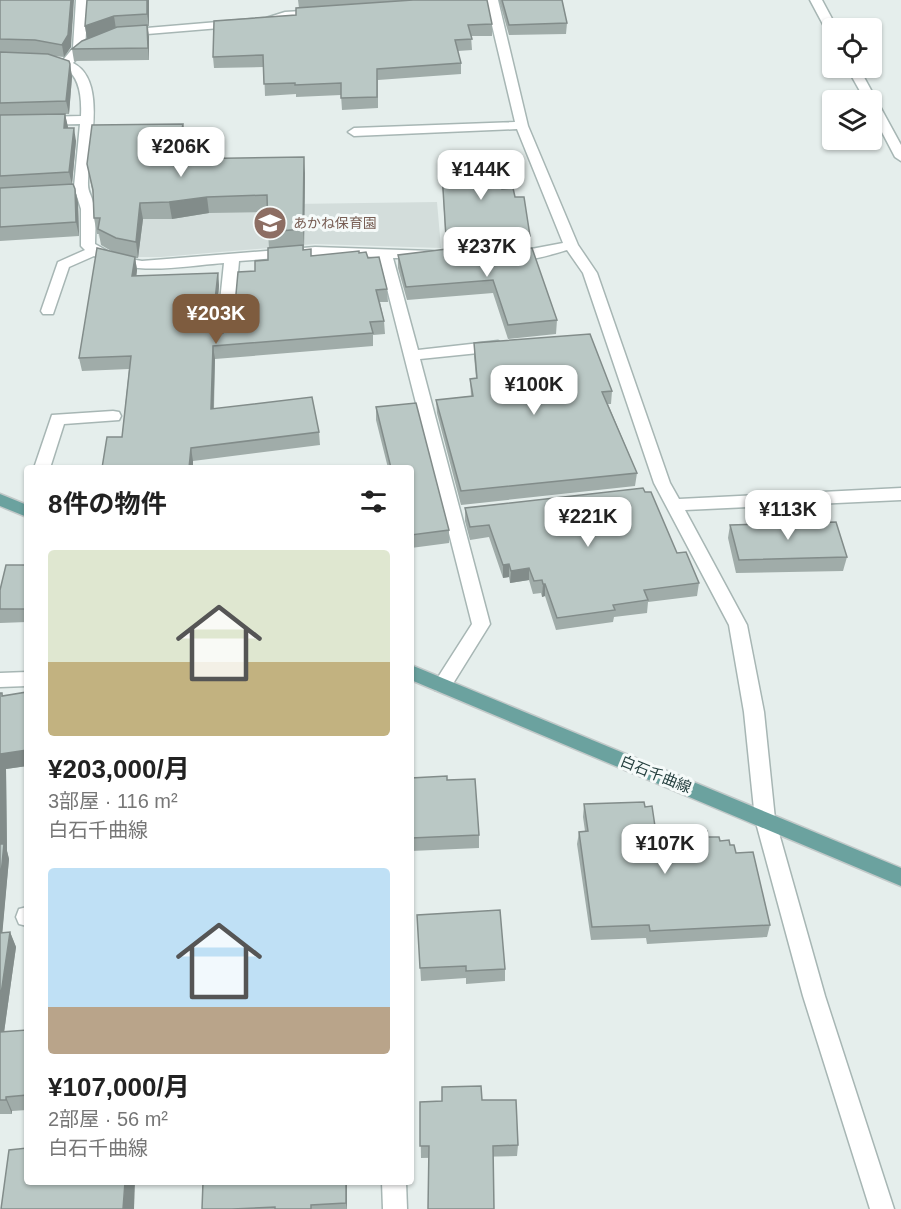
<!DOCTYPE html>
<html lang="ja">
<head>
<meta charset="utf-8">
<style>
	:root { --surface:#fff; --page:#f2f2f2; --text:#222; --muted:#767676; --accent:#7e5c3f }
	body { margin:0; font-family:Arial,"Noto Sans JP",sans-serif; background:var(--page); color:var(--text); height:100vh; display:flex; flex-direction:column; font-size:22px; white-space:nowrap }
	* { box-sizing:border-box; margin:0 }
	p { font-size:20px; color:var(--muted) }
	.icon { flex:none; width:33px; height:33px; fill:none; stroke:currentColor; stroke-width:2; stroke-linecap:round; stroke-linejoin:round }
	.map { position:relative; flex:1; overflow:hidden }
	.sheet { position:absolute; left:24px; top:465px; width:390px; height:720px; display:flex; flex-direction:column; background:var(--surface); border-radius:6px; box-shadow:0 2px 4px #0004 }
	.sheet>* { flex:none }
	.controls { position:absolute; left:822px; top:18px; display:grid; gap:12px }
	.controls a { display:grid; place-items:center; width:60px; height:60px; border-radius:6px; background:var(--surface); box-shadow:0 2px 4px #0004; font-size:30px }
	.price { position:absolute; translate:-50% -51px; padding:0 14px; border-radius:12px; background:#fff; color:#222; font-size:20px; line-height:39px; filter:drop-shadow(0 2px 3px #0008) }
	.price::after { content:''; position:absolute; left:50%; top:36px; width:18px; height:14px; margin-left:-9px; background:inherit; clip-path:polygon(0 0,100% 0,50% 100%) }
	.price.active { background:var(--accent); color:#fff }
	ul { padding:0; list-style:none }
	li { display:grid; align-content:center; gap:12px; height:318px; padding:0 24px }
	li span { display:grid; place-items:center; height:186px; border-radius:6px; color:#555 }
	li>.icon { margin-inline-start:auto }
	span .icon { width:108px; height:108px; fill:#fffc; stroke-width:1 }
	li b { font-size:26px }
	h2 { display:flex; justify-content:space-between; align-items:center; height:72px; padding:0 24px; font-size:26px }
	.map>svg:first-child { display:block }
	.built { fill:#d3dddb }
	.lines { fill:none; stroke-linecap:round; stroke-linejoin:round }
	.minor-casing { stroke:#a7b6b4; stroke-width:3 }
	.major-casing { stroke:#c2c9c9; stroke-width:3 }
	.minor { fill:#fff; fill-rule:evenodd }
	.major { fill:#6ba29f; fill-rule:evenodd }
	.wall { fill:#a0aca9; fill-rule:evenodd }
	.shaded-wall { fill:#828c8a }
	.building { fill:#bac8c5; stroke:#828c8a; stroke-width:1.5 }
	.labels { text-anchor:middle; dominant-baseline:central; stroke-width:6; stroke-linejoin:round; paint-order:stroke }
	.far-education-label { font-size:14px; fill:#785e54; stroke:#f5faf9; text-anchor:start }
	.street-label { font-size:15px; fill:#243f3e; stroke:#f5faf9 }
</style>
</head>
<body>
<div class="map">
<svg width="901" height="1209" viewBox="0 0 901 1209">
	<rect width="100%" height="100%" fill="#e5eeec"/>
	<polygon class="built" points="437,202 441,248 315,244 161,257 138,257 101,241 98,235 103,212 292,204"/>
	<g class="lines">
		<defs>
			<g id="minor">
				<path d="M76 0H88L85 49 73 63C109 81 87 152 88 185 88 192 92 196 93 203 97 216 95 231 95 244L118 257 142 261 315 247 432 251 437 252 439 255 437 258H393L418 350 498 341 506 346 498 351 420 359 490 624 449 690 442 692 435 690 433 685 472 624 379 257 315 255 239 261 232 340 224 345 216 340 224 263C181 266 135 277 94 256L69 267 53 314H43L41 311 58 262 85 250 81 246V209L74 187 80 124 0 126V118L81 116C84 53 49 63 0 62V54L63 60 73 48Z"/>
				<path d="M486 0H498L528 126 578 245 597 273 670 483 679 499 901 488V500L685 510 747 625 764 712 775 819 825 996 894 1209H870L803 996 755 819 744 712 729 625 654 483 583 273 567 250C553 254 514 267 503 257L510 253 563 243 517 129 354 136 348 132 354 128 515 122Z"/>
				<polygon points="810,0 822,0 837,28 832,28 832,33 826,30"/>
				<polygon points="319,10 323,11 323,15 286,18 267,24 123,36 117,33 123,30 266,18 285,12"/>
				<polygon points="847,68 859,68 901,145 901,161 895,157 872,113 872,100 865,100"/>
				<polygon points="113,411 119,412 121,416 119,420 64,424 50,468 34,468 52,415"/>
				<polygon points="27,672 27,686 0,687 0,673"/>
				<polygon points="27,907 27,926 19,924 16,917 19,909"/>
				<polygon points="382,1182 406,1182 407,1209 383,1209"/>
			</g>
			<g id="major">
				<polygon points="0,494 27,505 27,517 0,506"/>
				<polygon points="411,665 901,868 901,886 411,680"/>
			</g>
		</defs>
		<use href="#minor" class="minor-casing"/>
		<use href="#major" class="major-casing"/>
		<use href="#minor" class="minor"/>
		<use href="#major" class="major"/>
	</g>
	<g class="wall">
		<polygon points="0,0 71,47 64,57 53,56 70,64 72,77 69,114 65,114 68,128 76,141 72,184 75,189 78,202 79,236 0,241 0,52 41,53 0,52"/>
		<polygon points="87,0 149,0 149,26 148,26 149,37 149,60 74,61 72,49 87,39 85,26"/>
		<polygon points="298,0 487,0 492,24 492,36 471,36 472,50 458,51 461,63 461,74 378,80 378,108 342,110 341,95 296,97 296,94 265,96 264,67 214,68 213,57 296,15 299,8"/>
		<polygon points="499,0 562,0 567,23 566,34 509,35"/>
		<path d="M183 124 186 140 181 159 305 173 304 250 311 256 359 253 368 258 387 289 388 302H380L384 321 385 334 373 335V346L215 359 214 409 319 432 320 445 193 461V468H102L122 437 129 369 82 371 79 358 113 252 101 245 99 234H97L94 218 93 194 87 164ZM268 212V232L269 248 268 260 255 271 233 327 221 334 215 329 219 286 218 273 136 276 137 270 135 258H138L143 219H172L209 213Z"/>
		<polygon points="441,157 502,189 515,197 530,236 530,248 557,320 556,334 508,339 493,293 407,300 398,268 398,255 446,249"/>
		<polygon points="474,343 612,391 611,404 608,404 637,473 635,486 461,505 437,413 436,400 471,396 470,379 476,378 474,356"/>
		<polygon points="376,407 449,530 449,543 411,548 411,468 388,468 376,420"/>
		<polygon points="465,508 677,553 699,583 697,596 648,602 647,613 614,617 613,622 556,630 545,596 542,597 541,593 533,594 529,580 510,583 509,577 503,578 489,537 470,540 465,521"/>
		<polygon points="730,525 847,557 843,571 736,573 728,538"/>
		<polygon points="27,565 27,622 0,623 0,590"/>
		<polygon points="27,692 27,766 6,769 7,851 9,859 2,933 10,932 16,947 4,1032 27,1030 27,1110 12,1111 12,1114 0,1114 0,693 2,693 3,696"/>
		<polygon points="411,778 447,780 479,835 479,848 411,851"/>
		<polygon points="584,804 645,807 656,833 708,837 720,841 730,845 736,853 770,925 767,937 647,944 646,938 591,940 577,844 579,832 585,831 583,817"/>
		<polygon points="417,915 505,969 505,981 466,984 466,978 421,981"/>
		<polygon points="482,1100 518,1145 517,1156 421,1158 420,1102"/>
		<polygon points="203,1182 347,1182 347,1209 202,1209"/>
	</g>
	<g class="shaded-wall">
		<polygon points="71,0 74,0 71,47 64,57 62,45"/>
		<polygon points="147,0 149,0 149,26 147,14"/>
		<polygon points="114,16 116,29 87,39 85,26"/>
		<polygon points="147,25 149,37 149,60 148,48"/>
		<polygon points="70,64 72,77 69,114 66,101"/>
		<polygon points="65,114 68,127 67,141 64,128"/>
		<polygon points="183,124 186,140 178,175 176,159"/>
		<polygon points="74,128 76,141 72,185 69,172"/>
		<polygon points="304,157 305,173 304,246 303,229"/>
		<polygon points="75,189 78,202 79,236 76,222"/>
		<polygon points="207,197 209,213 172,219 169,202"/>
		<polygon points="140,203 143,219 138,258 136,242"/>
		<polygon points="135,257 137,270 135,289 132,276"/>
		<polygon points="218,273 219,286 214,340 212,327"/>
		<polygon points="213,346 215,359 213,422 211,409"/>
		<polygon points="191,448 193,461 193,468 189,468"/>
		<polygon points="509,564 509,577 503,578 503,565"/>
		<polygon points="529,568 529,580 510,583 511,571"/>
		<polygon points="543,584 545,584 545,596 542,597"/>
		<polygon points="27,750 27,766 6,769 7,851 9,859 1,948 0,945 0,884 1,754"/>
		<polygon points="10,932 16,947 2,1047 0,1043 0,1001"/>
		<polygon points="6,1097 12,1111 12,1114 6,1100"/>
		<polygon points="125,1182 135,1182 134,1209 123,1209"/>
		<polygon points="346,1182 347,1182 347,1209 346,1203"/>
	</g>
	<g class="building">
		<polygon points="0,0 71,0 68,35 62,45 35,40 0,39"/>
		<polygon points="87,0 147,0 147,14 114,16 85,26"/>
		<polygon points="413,0 487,0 492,24 468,25 472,39 455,40 461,63 377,69 377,97 341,98 341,83 295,85 295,83 264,84 263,55 213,57 214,21 296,15 296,8"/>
		<polygon points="502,0 562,0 567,23 509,25"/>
		<polygon points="147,25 148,48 72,49 82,41 117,27"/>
		<polygon points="0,52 48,54 69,61 70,64 66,101 0,103"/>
		<polygon points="65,114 64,128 74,128 69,172 0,176 0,115"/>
		<polygon points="183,124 176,159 304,157 303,229 268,232 267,195 207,197 169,202 140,203 136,242 116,238 98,229 100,218 94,218 93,190 87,164 92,125"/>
		<polygon points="499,156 502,189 513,188 515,197 524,197 530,236 501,239 446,237 441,157"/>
		<polygon points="73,184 75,189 76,222 0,227 0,188"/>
		<polygon points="303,245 303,250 311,249 311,256 359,251 359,253 366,252 368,258 379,257 387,289 376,290 384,321 370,322 373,333 213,346 211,409 312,397 319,432 191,448 189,468 102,468 107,437 122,437 131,356 79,358 97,248 135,257 132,276 218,273 212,327 221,334 233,327 238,272 255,271 255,261 268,260 268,248"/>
		<polygon points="532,248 557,320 508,325 493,280 406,287 398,255 447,249 501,251"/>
		<polygon points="590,334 612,391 602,392 637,473 461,491 436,400 473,396 470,379 477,378 474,343"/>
		<polygon points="416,403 449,530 411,535 411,468 391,468 376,407"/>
		<polygon points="643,488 645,492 651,492 677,553 686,552 699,583 644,590 648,600 613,605 615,610 557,618 545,584 543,584 542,580 534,581 529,568 511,571 509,564 503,565 489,525 470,527 465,508"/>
		<polygon points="836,522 847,557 739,560 730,525"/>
		<polygon points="6,565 27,565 27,609 0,609 0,590"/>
		<polygon points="27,692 27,750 1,754 1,844 4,844 0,884 0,693 2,693 2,696"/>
		<polygon points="447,776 447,780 475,779 479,835 411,838 411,778"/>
		<polygon points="644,802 645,807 652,806 656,833 707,831 708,837 719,837 720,841 729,840 730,845 734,845 736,853 753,852 770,925 650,931 649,925 592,927 579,832 588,831 584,804"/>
		<polygon points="500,910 505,969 466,971 466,966 420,968 417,915"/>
		<polygon points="10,932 0,1001 0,933"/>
		<polygon points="27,1030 27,1095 6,1097 6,1100 0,1100 0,1032"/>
		<polygon points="481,1086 482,1100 516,1100 518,1145 493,1146 494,1209 428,1209 429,1146 420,1146 420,1102 442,1101 442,1087"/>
		<polygon points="27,1148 27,1182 125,1182 123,1209 1,1209 9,1150"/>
		<polygon points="203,1182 346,1182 346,1203 311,1205 311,1209 275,1209 275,1207 232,1209 202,1209"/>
	</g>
	<defs>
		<symbol id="school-disc" viewBox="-11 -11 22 22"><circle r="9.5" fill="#8d6e63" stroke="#f5faf9"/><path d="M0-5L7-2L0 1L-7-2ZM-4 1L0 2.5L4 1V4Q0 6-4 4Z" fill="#fff"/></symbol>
	</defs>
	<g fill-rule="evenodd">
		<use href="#school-disc" x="251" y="204" width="38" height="38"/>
	</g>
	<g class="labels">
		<g class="far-education-label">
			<text x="293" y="223">あかね保育園</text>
		</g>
		<g class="street-label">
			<text transform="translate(656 774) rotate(22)">白石千曲線</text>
		</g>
	</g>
</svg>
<div class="controls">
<a><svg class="icon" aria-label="locate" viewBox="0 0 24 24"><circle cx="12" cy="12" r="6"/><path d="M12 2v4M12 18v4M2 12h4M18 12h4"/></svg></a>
<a><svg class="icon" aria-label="layers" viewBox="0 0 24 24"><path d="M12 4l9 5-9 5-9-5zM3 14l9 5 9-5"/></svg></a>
</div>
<b class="price" style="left:181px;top:178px">¥206K</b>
<b class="price" style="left:481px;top:201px">¥144K</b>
<b class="price" style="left:487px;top:278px">¥237K</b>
<b class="price active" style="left:216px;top:345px">¥203K</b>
<b class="price" style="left:534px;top:416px">¥100K</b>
<b class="price" style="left:788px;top:541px">¥113K</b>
<b class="price" style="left:588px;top:548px">¥221K</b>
<b class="price" style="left:665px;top:875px">¥107K</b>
<section class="sheet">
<h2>8件の物件<svg class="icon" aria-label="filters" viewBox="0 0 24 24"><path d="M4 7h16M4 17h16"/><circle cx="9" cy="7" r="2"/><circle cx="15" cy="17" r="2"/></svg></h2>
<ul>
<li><span style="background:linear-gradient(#dfe7d0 60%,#c2b280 0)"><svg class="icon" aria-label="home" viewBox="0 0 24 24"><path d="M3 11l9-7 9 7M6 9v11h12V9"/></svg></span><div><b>¥203,000/月</b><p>3部屋 · 116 m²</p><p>白石千曲線</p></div></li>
<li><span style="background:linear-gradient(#bfe0f5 75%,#b9a48a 0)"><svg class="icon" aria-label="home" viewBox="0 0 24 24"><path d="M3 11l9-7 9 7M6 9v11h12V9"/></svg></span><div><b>¥107,000/月</b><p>2部屋 · 56 m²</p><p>白石千曲線</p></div></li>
</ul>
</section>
</div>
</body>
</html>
